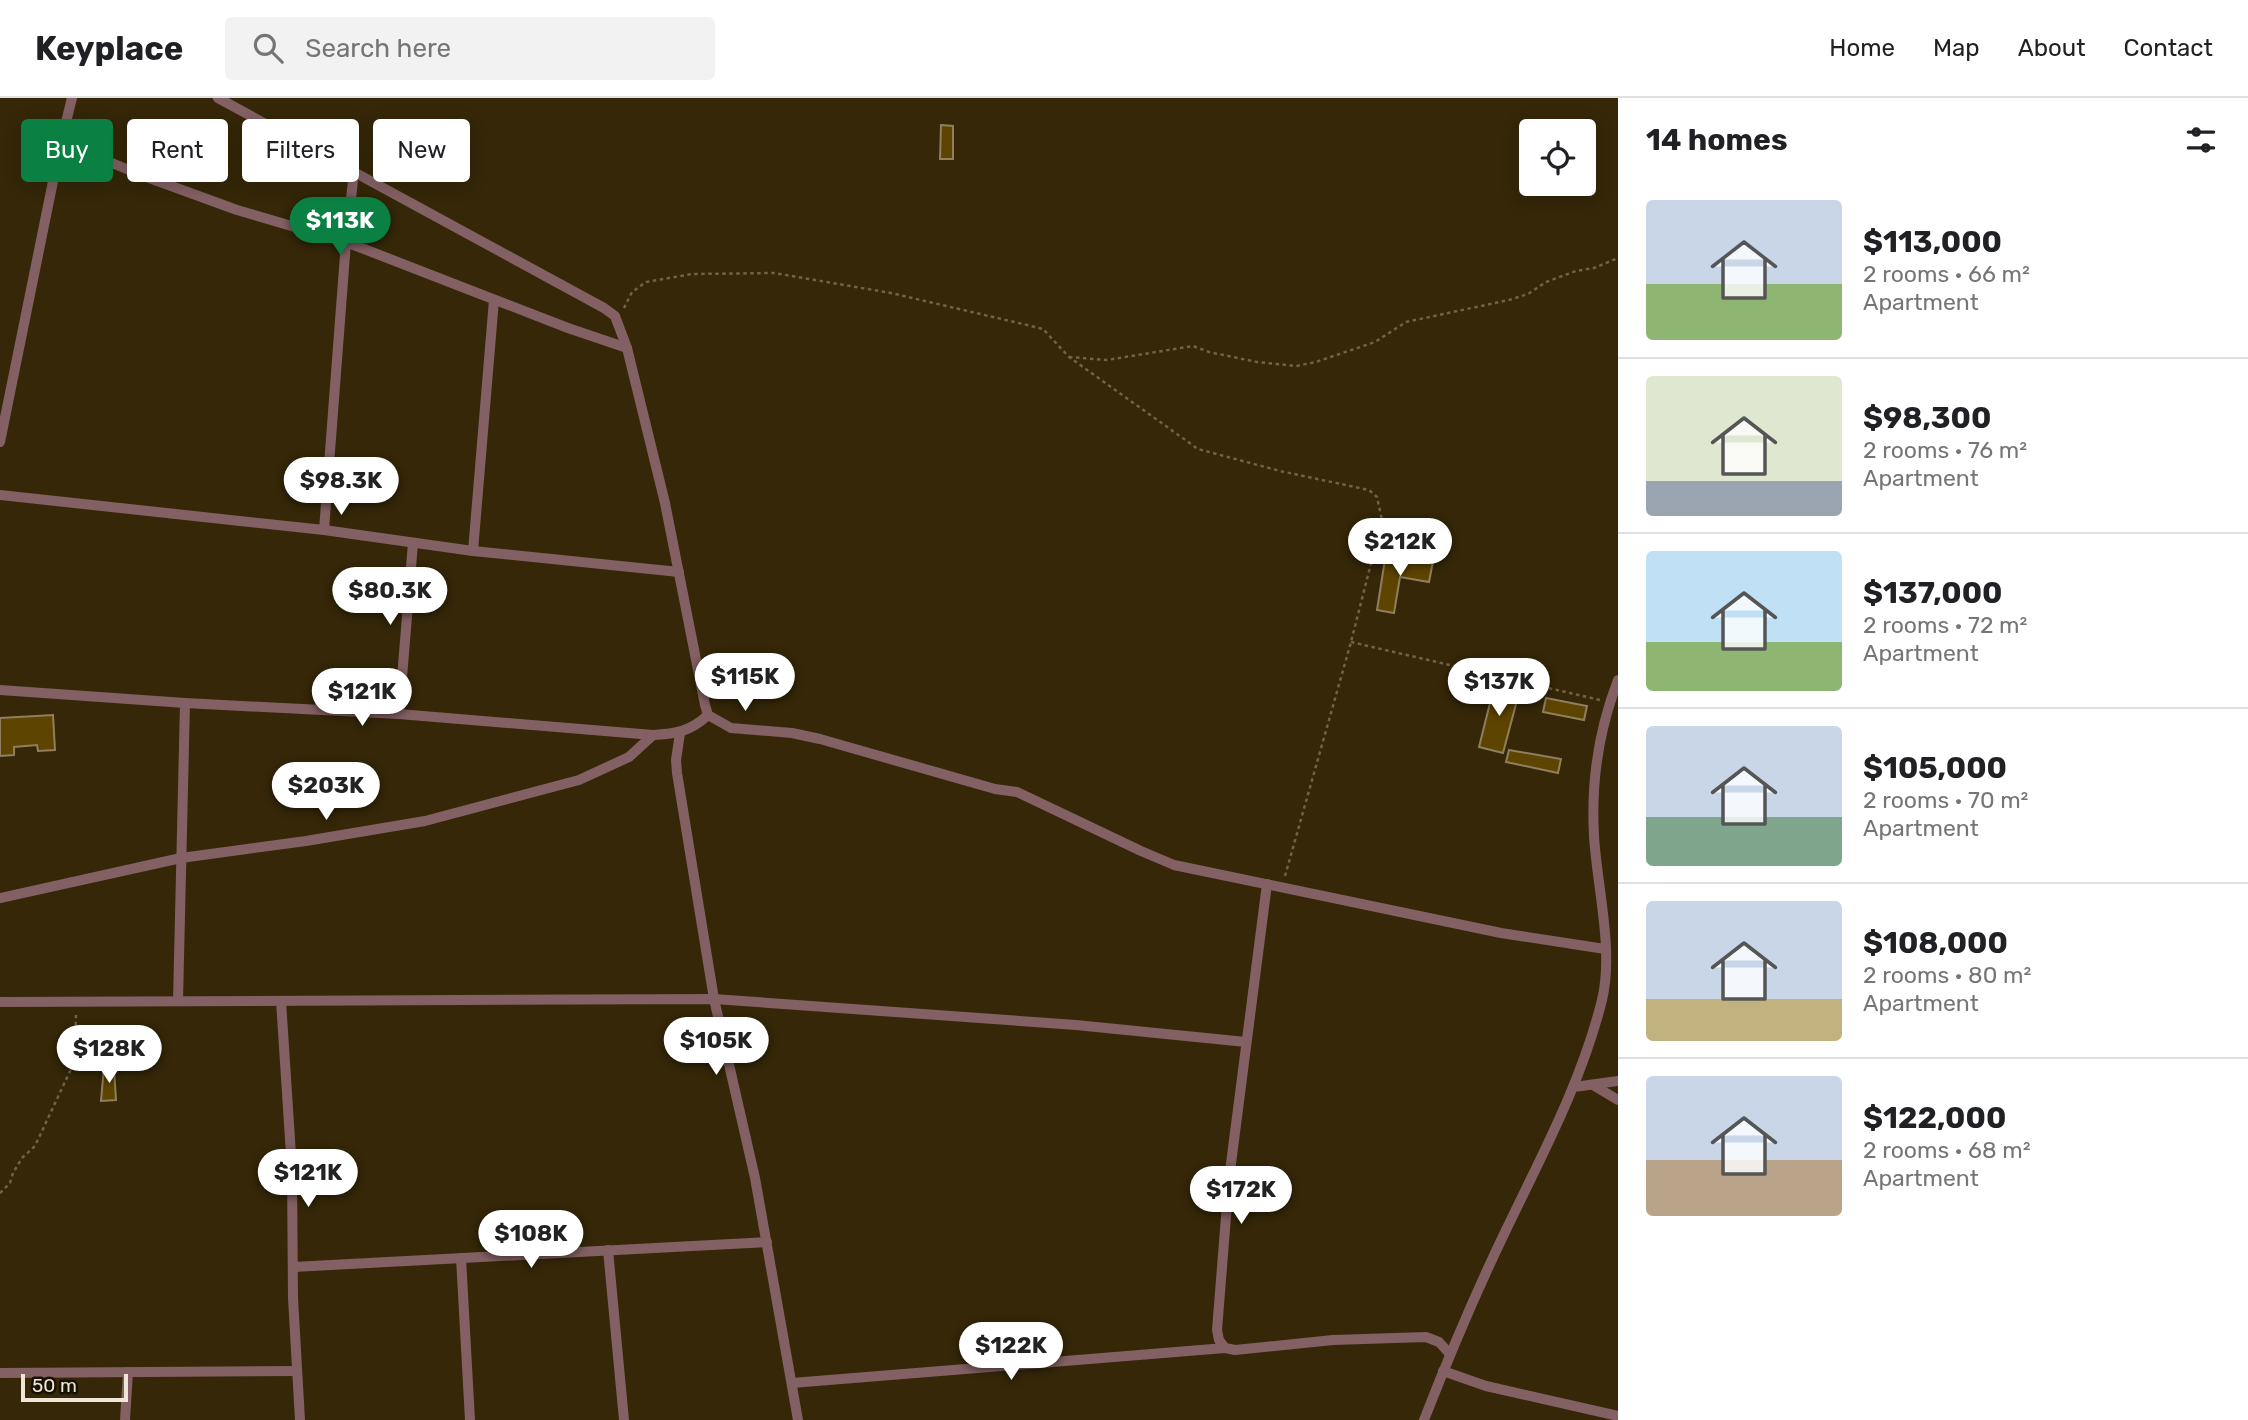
<!DOCTYPE html>
<html lang="en">
<head>
<meta charset="utf-8">
<style>
	:root { --surface:#fff; --page:#f2f2f2; --text:#202124; --muted:#757577; --line:#e0e0e0; --accent:#0b8043 }
	body { margin:0; font-family:Rubik,sans-serif; background:var(--page); color:var(--text); height:100vh; display:flex; flex-direction:column; font-size:26px; white-space:nowrap }
	* { box-sizing:border-box; margin:0 }
	p { font-size:23px; color:var(--muted) }
	.icon { flex:none; width:38px; height:38px; fill:none; stroke:currentColor; stroke-width:2; stroke-linecap:round; stroke-linejoin:round }
	.map { position:relative; flex:1; overflow:hidden }
	.sheet { display:flex; flex-direction:column; background:var(--surface); width:630px }
	.sheet>* { flex:none }
	.top-card { position:absolute; left:21px; top:21px; width:665px; height:63px; display:flex; gap:14px }
	.tools { position:absolute; left:1519px; top:21px; display:grid; gap:14px }
	.tools a { display:grid; place-items:center; width:77px; height:77px; border-radius:7px; background:var(--surface); box-shadow:0 4px 18px #0003; font-size:35px }
	.scale { position:absolute; left:21px; bottom:18px; width:107px; box-sizing:border-box; padding-left:7px; border:4px solid #efe6d5; border-top:0; font-size:19px; line-height:24px; white-space:nowrap; color:#efe6d5; -webkit-text-stroke:5px #171105; paint-order:stroke }
	.price { position:absolute; translate:-50% -60px; padding:0 16px; border-radius:24px; background:#fff; color:#222; font-size:23px; line-height:46px; filter:drop-shadow(0 2px 4px #0008) }
	.price::after { content:''; position:absolute; left:50%; top:42px; width:21px; height:16px; margin-left:-10px; background:inherit; clip-path:polygon(0 0,100% 0,50% 100%) }
	.price.current { background:var(--accent); color:#fff }
	ul { padding:0; list-style:none }
	li { display:flex; align-items:center; gap:21px; height:175px; padding:0 28px }
	li+li { border-top:2px solid var(--line) }
	li span { display:grid; place-items:center; flex:none; width:196px; height:140px; border-radius:7px; color:#555 }
	li>.icon { margin-inline-start:auto }
	span .icon { width:84px; height:84px; fill:#fffc; stroke-width:1 }
	li b { font-size:30px }
	h2 { display:flex; justify-content:space-between; align-items:center; height:84px; padding:0 28px; font-size:30px }
	.tag { padding:0 24px; border-radius:7px; background:var(--surface); box-shadow:0 4px 18px #0003; font-size:24px; line-height:63px }
	.tag.current { background:var(--accent); color:#fff }
	header { display:flex; align-items:center; gap:42px; box-sizing:border-box; height:98px; padding:0 35px; background:var(--surface); border-bottom:2px solid var(--line) }
	header strong { font-size:33px }
	nav { display:flex; gap:38px; margin-inline-start:auto; font-size:24px }
	.search { width:490px; height:63px; background:var(--page); display:flex; align-items:center; gap:18px; box-sizing:border-box; padding:0 24px; border-radius:7px; color:var(--muted); font-size:26px }
	main { display:flex; flex:1; min-height:0 }
	.map>svg:first-child { display:block }
	.building { fill:#5e4401; stroke:#8f7f5f; stroke-width:2 }
	.lines { fill:none; stroke-linecap:round; stroke-linejoin:round }
	.path { stroke:#6f6348; stroke-width:2.5; stroke-dasharray:3.5 3.5; stroke-linecap:butt }
	.minor { stroke:#836063; stroke-width:10 }
</style>
</head>
<body>
<header>
<strong>Keyplace</strong>
<div class="search"><svg class="icon" aria-label="search" viewBox="0 0 24 24"><circle cx="10" cy="10" r="6"/><path d="M15 15l6 6"/></svg>Search here</div>
<nav><a>Home</a><a>Map</a><a>About</a><a>Contact</a></nav>
</header>
<main>
<div class="map">
<svg width="1618" height="1322" viewBox="0 0 1618 1322">
	<rect width="100%" height="100%" fill="#352708"/>
	<g class="building">
		<polygon points="941,27 953,28 953,61 940,61"/>
		<polygon points="1386,455 1433,463 1429,484 1400,479 1394,515 1377,512"/>
		<polygon points="1495,585 1520,591 1503,655 1479,649"/>
		<polygon points="1546,600 1587,608 1584,622 1543,614"/>
		<polygon points="53,617 55,652 38,653 37,647 14,649 14,657 0,658 0,620"/>
		<polygon points="1509,652 1561,661 1558,675 1506,664"/>
		<polygon points="104,969 114,970 116,1002 101,1003"/>
	</g>
	<g class="lines">
		<g class="path">
			<polyline points="624,210 632,194 646,184 692,176 774,175 891,195 1027,227 1043,231 1069,259 1198,351 1280,373 1369,392 1377,399 1382,422 1351,544 1285,778"/>
			<polyline points="1069,259 1107,262 1193,248 1209,254 1257,264 1296,268 1316,264 1375,244 1406,224 1509,202 1528,196 1546,184 1576,173 1594,170 1618,160"/>
			<polyline points="1351,544 1600,602"/>
			<polyline points="0,1095 10,1085 13,1075 22,1060 35,1048 71,971 75,951 76,917"/>
		</g>
		<g class="minor">
			<polyline points="218,0 604,210 615,218 627,250 665,405 705,607 708,617 731,630 792,635 820,641 995,691 1017,694 1141,753 1174,767 1501,835 1605,851"/>
			<polyline points="61,44 141,77 237,112 346,144 568,230 627,250"/>
			<polyline points="0,344 61,44 72,0"/>
			<polyline points="0,397 324,432 473,453 679,474"/>
			<polyline points="324,432 346,144 354,74"/>
			<polyline points="473,453 494,202"/>
			<path d="M0 592 185 605 399 616 653 637C676 636 691 633 708 617"/>
			<polyline points="399,616 413,445"/>
			<polyline points="680,635 676,662 677,675 714,901 755,1080 798,1322"/>
			<polyline points="1267,786 1229,1081 1217,1232 1219,1242 1225,1250 1235,1252 1333,1242 1426,1239 1439,1244 1449,1255"/>
			<polyline points="0,800 181,760 306,743 425,723 579,682 629,659 653,637"/>
			<polyline points="178,903 185,605"/>
			<polyline points="281,903 292,1072 293,1200 300,1322"/>
			<polyline points="0,904 714,901 1076,927 1246,944"/>
			<polyline points="1593,987 1618,1002"/>
			<polyline points="1574,989 1618,983"/>
			<polyline points="608,1152 624,1322"/>
			<polyline points="461,1160 470,1322"/>
			<polyline points="293,1169 767,1144"/>
			<polyline points="1443,1273 1486,1288 1618,1318"/>
			<polyline points="0,1275 297,1273"/>
			<polyline points="792,1285 1225,1250"/>
			<polyline points="125,1322 128,1274"/>
			<path d="M1424 1322C1449 1258 1476 1194 1506 1132 1542 1057 1582 983 1602 902 1614 852 1597 789 1594 738 1591 685 1599 631 1618 582"/>
		</g>
	</g>
</svg>
<div class="tools">
<a><svg class="icon" aria-label="locate" viewBox="0 0 24 24"><circle cx="12" cy="12" r="6"/><path d="M12 2v4M12 18v4M2 12h4M18 12h4"/></svg></a>
</div>
<div class="scale">50 m</div>
<b class="price current" style="left:340px;top:159px">$113K</b>
<b class="price" style="left:341px;top:419px">$98.3K</b>
<b class="price" style="left:1400px;top:480px">$212K</b>
<b class="price" style="left:390px;top:529px">$80.3K</b>
<b class="price" style="left:745px;top:615px">$115K</b>
<b class="price" style="left:1499px;top:620px">$137K</b>
<b class="price" style="left:362px;top:630px">$121K</b>
<b class="price" style="left:326px;top:724px">$203K</b>
<b class="price" style="left:716px;top:979px">$105K</b>
<b class="price" style="left:109px;top:987px">$128K</b>
<b class="price" style="left:308px;top:1111px">$121K</b>
<b class="price" style="left:1241px;top:1128px">$172K</b>
<b class="price" style="left:531px;top:1172px">$108K</b>
<b class="price" style="left:1011px;top:1284px">$122K</b>
<div class="top-card">
<a class="tag current">Buy</a>
<a class="tag">Rent</a>
<a class="tag">Filters</a>
<a class="tag">New</a>
</div>
</div>
<section class="sheet">
<h2>14 homes<svg class="icon" aria-label="filters" viewBox="0 0 24 24"><path d="M4 7h16M4 17h16"/><circle cx="9" cy="7" r="2"/><circle cx="15" cy="17" r="2"/></svg></h2>
<ul>
<li><span style="background:linear-gradient(#c9d6e8 60%,#8fb573 0)"><svg class="icon" aria-label="home" viewBox="0 0 24 24"><path d="M3 11l9-7 9 7M6 9v11h12V9"/></svg></span><div><b>$113,000</b><p>2 rooms · 66 m²</p><p>Apartment</p></div></li>
<li><span style="background:linear-gradient(#dfe7d0 75%,#9aa5b1 0)"><svg class="icon" aria-label="home" viewBox="0 0 24 24"><path d="M3 11l9-7 9 7M6 9v11h12V9"/></svg></span><div><b>$98,300</b><p>2 rooms · 76 m²</p><p>Apartment</p></div></li>
<li><span style="background:linear-gradient(#bfe0f5 65%,#8fb573 0)"><svg class="icon" aria-label="home" viewBox="0 0 24 24"><path d="M3 11l9-7 9 7M6 9v11h12V9"/></svg></span><div><b>$137,000</b><p>2 rooms · 72 m²</p><p>Apartment</p></div></li>
<li><span style="background:linear-gradient(#c9d6e8 65%,#7fa58c 0)"><svg class="icon" aria-label="home" viewBox="0 0 24 24"><path d="M3 11l9-7 9 7M6 9v11h12V9"/></svg></span><div><b>$105,000</b><p>2 rooms · 70 m²</p><p>Apartment</p></div></li>
<li><span style="background:linear-gradient(#c9d6e8 70%,#c2b280 0)"><svg class="icon" aria-label="home" viewBox="0 0 24 24"><path d="M3 11l9-7 9 7M6 9v11h12V9"/></svg></span><div><b>$108,000</b><p>2 rooms · 80 m²</p><p>Apartment</p></div></li>
<li><span style="background:linear-gradient(#c9d6e8 60%,#b9a48a 0)"><svg class="icon" aria-label="home" viewBox="0 0 24 24"><path d="M3 11l9-7 9 7M6 9v11h12V9"/></svg></span><div><b>$122,000</b><p>2 rooms · 68 m²</p><p>Apartment</p></div></li>
</ul>
</section>
</main>
</body>
</html>
